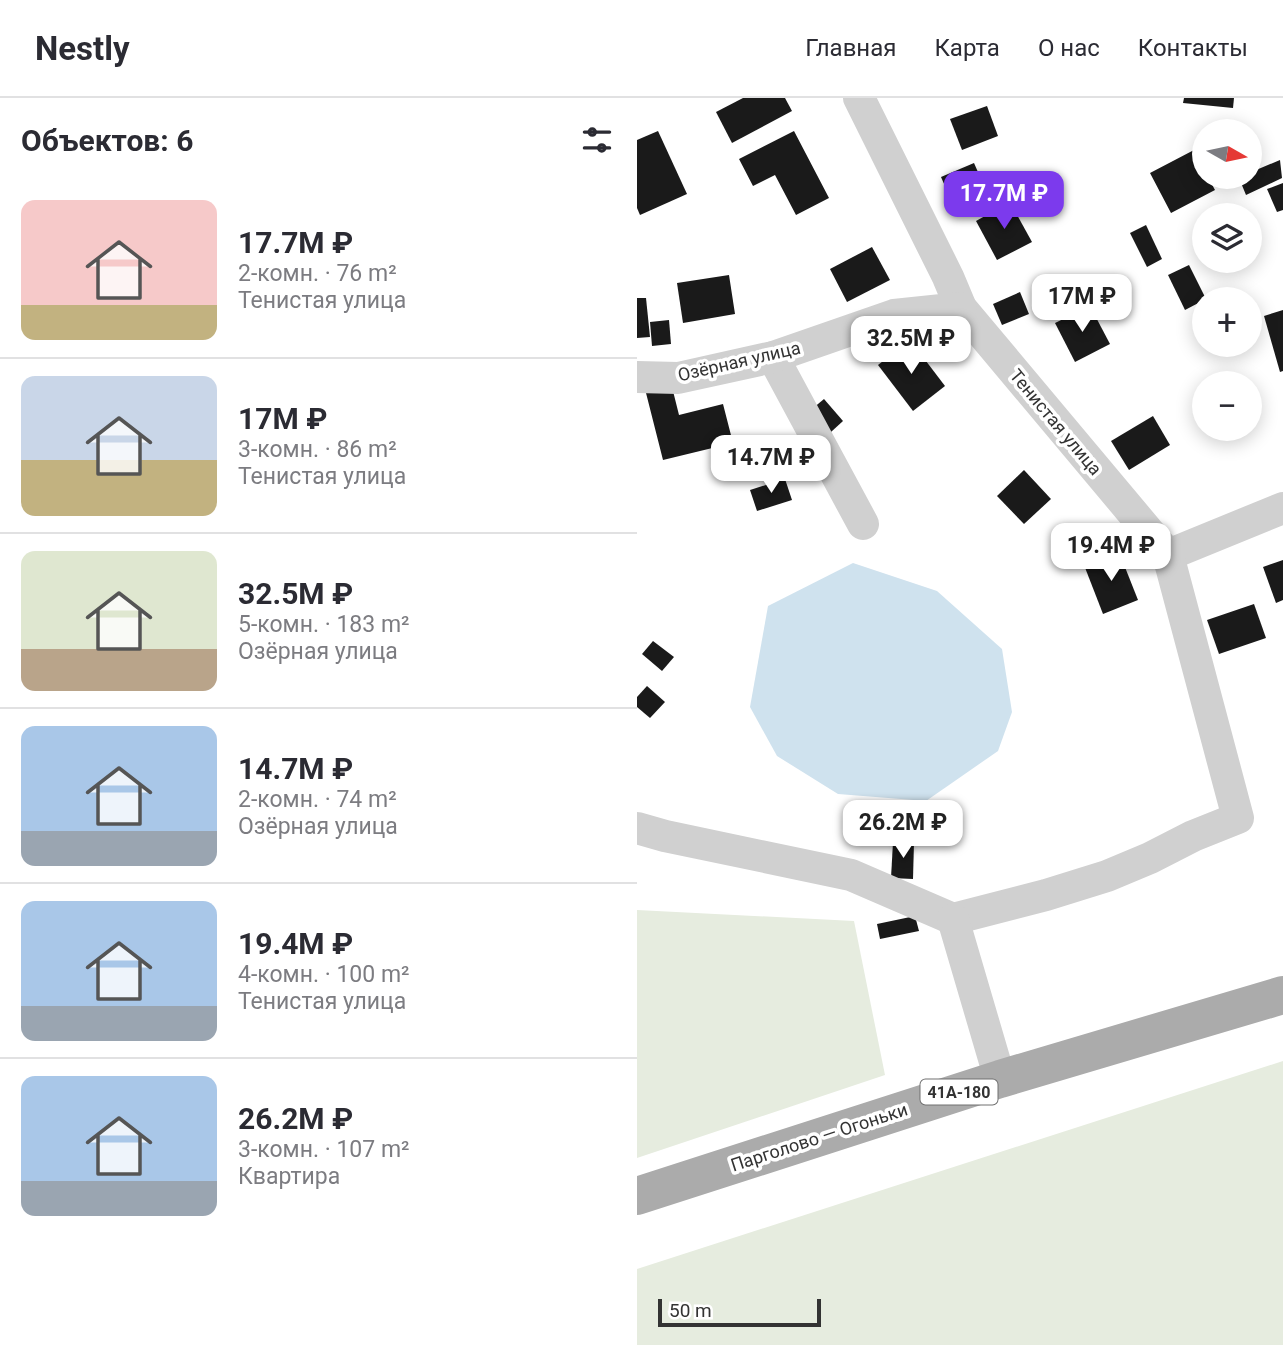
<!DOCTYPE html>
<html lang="ru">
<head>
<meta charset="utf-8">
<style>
	:root { --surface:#fff; --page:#f2f2f3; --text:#2b2b33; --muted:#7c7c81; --line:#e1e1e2; --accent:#7c3aed }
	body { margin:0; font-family:Roboto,sans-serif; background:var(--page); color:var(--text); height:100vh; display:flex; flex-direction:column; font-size:26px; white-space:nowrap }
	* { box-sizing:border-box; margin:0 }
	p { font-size:23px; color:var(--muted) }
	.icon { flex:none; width:38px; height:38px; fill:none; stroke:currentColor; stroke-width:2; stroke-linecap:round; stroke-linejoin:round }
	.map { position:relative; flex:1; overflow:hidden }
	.panel { display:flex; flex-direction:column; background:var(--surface); width:637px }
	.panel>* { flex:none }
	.needle { width:46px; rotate:99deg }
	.buttons { position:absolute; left:555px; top:21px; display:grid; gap:14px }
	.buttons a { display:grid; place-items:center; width:70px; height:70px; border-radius:50%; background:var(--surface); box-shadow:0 4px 18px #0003; font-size:35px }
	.scale { position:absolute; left:21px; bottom:18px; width:163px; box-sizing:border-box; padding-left:7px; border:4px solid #333; border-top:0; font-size:19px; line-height:24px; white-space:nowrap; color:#333; -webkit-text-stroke:5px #fff; paint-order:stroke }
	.price { position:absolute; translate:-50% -60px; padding:0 16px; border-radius:14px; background:#fff; color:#222; font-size:23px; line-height:46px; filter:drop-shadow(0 2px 4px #0008) }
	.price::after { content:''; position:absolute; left:50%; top:42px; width:21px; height:16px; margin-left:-10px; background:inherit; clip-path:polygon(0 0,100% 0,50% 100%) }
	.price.current { background:var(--accent); color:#fff }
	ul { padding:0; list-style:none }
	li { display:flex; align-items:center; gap:21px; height:175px; padding:0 21px }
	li+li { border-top:2px solid var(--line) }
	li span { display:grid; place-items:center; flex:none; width:196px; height:140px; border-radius:14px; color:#555 }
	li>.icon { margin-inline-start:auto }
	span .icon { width:84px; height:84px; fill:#fffc; stroke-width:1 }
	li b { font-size:30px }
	h2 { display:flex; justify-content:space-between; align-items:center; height:84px; padding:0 21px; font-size:30px }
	header { display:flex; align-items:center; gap:42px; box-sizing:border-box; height:98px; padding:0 35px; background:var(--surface); border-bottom:2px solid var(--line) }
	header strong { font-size:33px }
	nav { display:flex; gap:38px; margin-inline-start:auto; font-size:24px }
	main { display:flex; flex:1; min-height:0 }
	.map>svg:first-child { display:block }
	.green { fill:#e6ecdf }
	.water { fill:#cfe2ee }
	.building { fill:#1a1a1a }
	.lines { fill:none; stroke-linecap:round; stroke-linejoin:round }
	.minor { stroke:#d0d0d0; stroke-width:32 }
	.major { stroke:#ababab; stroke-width:38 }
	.labels { text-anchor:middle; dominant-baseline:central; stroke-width:7; stroke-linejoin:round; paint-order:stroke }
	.shield { fill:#fff; stroke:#707070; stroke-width:2 }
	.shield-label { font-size:16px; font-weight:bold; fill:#333 }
	.street-label { font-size:18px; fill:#333; stroke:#fff }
</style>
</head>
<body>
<header>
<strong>Nestly</strong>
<nav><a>Главная</a><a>Карта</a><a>О нас</a><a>Контакты</a></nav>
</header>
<main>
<section class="panel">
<h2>Объектов: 6<svg class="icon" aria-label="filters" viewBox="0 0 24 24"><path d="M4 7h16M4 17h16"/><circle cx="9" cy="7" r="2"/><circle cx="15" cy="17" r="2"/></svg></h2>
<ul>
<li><span style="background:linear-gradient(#f6c9c9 75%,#c2b280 0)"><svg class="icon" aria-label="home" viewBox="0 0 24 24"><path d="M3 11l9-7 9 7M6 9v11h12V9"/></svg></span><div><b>17.7M ₽</b><p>2-комн. · 76 m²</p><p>Тенистая улица</p></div></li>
<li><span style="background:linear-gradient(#c9d6e8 60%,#c2b280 0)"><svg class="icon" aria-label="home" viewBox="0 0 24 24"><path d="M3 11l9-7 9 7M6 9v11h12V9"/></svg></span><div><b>17M ₽</b><p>3-комн. · 86 m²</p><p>Тенистая улица</p></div></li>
<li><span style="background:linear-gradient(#dfe7d0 70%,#b9a48a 0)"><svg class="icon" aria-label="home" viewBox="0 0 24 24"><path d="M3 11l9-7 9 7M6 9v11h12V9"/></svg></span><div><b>32.5M ₽</b><p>5-комн. · 183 m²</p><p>Озёрная улица</p></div></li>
<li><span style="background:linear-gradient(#a9c7e8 75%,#9aa5b1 0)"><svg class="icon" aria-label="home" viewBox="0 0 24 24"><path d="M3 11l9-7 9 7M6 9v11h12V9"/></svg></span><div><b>14.7M ₽</b><p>2-комн. · 74 m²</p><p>Озёрная улица</p></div></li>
<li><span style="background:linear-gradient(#a9c7e8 75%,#9aa5b1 0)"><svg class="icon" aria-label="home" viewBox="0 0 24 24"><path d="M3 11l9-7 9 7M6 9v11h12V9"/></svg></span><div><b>19.4M ₽</b><p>4-комн. · 100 m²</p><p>Тенистая улица</p></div></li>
<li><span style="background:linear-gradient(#a9c7e8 75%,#9aa5b1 0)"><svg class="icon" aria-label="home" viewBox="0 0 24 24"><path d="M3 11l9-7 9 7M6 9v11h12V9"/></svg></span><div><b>26.2M ₽</b><p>3-комн. · 107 m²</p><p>Квартира</p></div></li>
</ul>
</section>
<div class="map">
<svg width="646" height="1247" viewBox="0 0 646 1247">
	<rect width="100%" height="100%" fill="#fff"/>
	<g class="green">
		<polygon points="0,812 217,823 248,977 0,1060"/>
		<polygon points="646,963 646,1247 0,1247 0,1171"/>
	</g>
	<polygon class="water" points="216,465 300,493 365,551 375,614 361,653 289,703 201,696 140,658 113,609 131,508"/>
	<g class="building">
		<polygon points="106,0 148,0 155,13 95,45 79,14"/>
		<polygon points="547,0 597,0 596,10 546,5"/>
		<polygon points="350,8 361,38 325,52 313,21"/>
		<polygon points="21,33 50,96 3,117 0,110 0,42"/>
		<polygon points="157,33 192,100 159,117 138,77 116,88 102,61"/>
		<polygon points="557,52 567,71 567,79 571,79 578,92 534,115 513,75"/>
		<polygon points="643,62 645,80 609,97 602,80 612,79 612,75"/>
		<polygon points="337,65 348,90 315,104 304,79"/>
		<polygon points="646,85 646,112 640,114 630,91"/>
		<polygon points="373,104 395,144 360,162 339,123"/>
		<polygon points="509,127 525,161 510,169 493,135"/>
		<polygon points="235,149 253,182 210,204 193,171"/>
		<polygon points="552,167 569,201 548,212 531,177"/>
		<polygon points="92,177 98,216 46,225 40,185"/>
		<polygon points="383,194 392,216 365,227 356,206"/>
		<polygon points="0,200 9,200 13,239 0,240"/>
		<polygon points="453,208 473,246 438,264 418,225"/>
		<polygon points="646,212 646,273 643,274 627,218"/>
		<polygon points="32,222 34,246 15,248 13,224"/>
		<polygon points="273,242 308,288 276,313 241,267"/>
		<polygon points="34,285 42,317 86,306 96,345 26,362 8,291"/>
		<polygon points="187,301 206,323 194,334 175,311"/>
		<polygon points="516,318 533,347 492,372 474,343"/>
		<polygon points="387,372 414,401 387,426 360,398"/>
		<polygon points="148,381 155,402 120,413 113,392"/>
		<polygon points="482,454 501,502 466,516 447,467"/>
		<polygon points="646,462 646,502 639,505 626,469"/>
		<polygon points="617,506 629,540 582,556 570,522"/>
		<polygon points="16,543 37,559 25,573 5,556"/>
		<polygon points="10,588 28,604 13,620 0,609 0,599"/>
		<polygon points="256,744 277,744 276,781 254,780"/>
		<polygon points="278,818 282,833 243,841 240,826"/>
	</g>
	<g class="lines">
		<g class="minor">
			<polyline points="222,0 311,179 324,210 531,457 646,410"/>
			<polyline points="136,259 226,426"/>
			<polyline points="0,279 41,280 136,259 257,217 324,210"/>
			<polyline points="0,730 28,738 214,777 316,821 409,797 470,778 513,760 556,738 601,720 531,457"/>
			<polyline points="316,821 363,981"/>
		</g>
		<polyline class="major" points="0,1098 363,981 646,897"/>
	</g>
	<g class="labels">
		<rect class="shield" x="283.5" y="981.5" width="77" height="25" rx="5"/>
		<g class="shield-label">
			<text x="322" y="994">41А-180</text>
		</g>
		<g class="street-label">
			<text transform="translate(102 263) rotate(-13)">Озёрная улица</text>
			<text transform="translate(419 324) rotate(50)">Тенистая улица</text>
			<text transform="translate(182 1039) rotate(-18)">Парголово — Огоньки</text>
		</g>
	</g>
</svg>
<div class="buttons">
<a><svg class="needle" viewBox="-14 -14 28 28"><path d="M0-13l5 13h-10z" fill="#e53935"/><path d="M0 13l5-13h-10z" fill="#7c7c81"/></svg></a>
<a><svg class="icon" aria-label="layers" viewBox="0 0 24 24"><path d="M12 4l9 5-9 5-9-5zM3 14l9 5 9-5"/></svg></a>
<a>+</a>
<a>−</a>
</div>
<div class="scale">50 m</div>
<b class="price current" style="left:367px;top:133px">17.7M ₽</b>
<b class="price" style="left:445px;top:236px">17M ₽</b>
<b class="price" style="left:274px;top:278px">32.5M ₽</b>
<b class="price" style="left:134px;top:397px">14.7M ₽</b>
<b class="price" style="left:474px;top:485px">19.4M ₽</b>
<b class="price" style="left:266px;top:762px">26.2M ₽</b>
</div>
</main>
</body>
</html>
